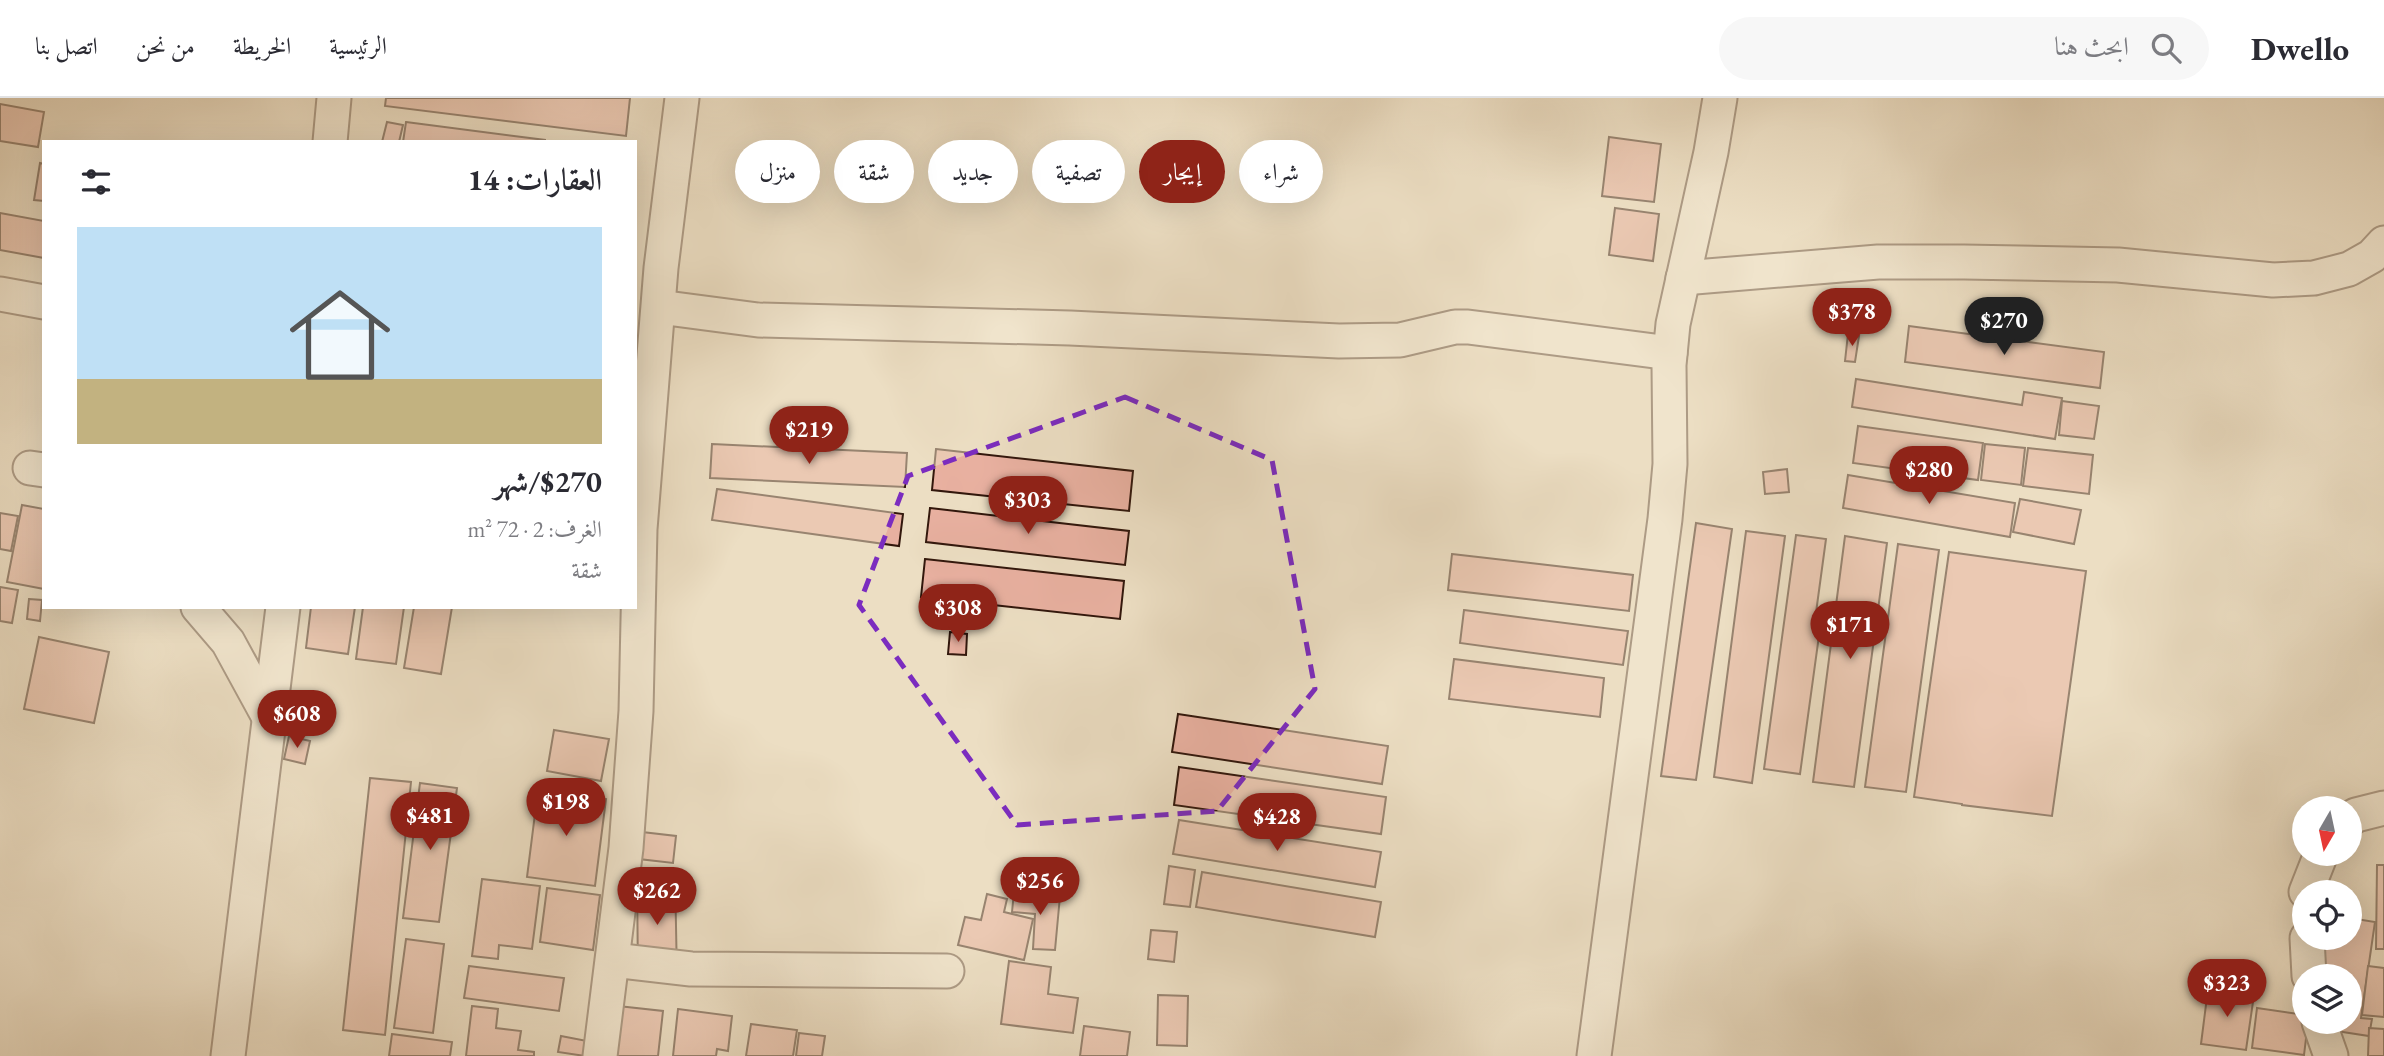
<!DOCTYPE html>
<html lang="ar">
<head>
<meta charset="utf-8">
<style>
	:root { --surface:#fff; --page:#f7f7f7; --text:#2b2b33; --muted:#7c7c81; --line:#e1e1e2; --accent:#8f2418 }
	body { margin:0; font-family:"EB Garamond",Amiri,serif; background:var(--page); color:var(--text); direction:rtl; height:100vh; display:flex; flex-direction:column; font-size:26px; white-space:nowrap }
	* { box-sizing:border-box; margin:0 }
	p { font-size:23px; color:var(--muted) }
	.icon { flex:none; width:38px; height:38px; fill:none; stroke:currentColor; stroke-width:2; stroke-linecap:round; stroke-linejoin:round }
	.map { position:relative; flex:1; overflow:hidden; direction:ltr }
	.side { position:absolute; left:42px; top:42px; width:595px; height:469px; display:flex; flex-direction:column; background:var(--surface); border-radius:0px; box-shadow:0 7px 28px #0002; direction:rtl }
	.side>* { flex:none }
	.top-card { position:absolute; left:658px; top:42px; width:665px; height:63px; direction:rtl; display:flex; gap:14px }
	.needle { width:46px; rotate:189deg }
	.buttons { position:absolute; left:2292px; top:698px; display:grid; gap:14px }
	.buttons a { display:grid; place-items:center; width:70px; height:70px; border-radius:50%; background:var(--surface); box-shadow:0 7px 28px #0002; font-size:35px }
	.price { position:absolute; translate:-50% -60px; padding:0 16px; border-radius:24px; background:var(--accent); color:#fff; font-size:23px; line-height:46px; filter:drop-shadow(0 2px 4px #0008) }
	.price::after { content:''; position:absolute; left:50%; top:42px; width:21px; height:16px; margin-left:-10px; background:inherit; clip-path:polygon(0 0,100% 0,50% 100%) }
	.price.on { background:#222; color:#fff }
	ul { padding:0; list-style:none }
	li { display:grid; align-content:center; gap:14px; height:371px; padding:0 35px }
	li span { display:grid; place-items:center; height:217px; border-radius:0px; color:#555 }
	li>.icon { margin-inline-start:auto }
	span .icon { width:126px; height:126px; fill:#fffc; stroke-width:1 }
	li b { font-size:30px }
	h2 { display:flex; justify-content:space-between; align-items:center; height:84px; padding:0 35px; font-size:30px }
	.tag { padding:0 24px; border-radius:32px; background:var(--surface); box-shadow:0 7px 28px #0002; font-size:24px; line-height:63px }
	.tag.on { background:var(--accent); color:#fff }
	header { display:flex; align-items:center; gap:42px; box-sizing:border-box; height:98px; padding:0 35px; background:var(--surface); border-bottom:2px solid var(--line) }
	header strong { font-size:33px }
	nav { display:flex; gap:38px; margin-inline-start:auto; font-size:24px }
	.search { width:490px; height:63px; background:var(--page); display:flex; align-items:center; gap:18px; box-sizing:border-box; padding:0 24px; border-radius:38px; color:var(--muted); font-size:26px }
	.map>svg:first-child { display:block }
	.building { fill:#e8b0a0; stroke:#32170c; stroke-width:2 }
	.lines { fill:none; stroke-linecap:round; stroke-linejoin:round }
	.minor-casing { stroke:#60493a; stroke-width:37 }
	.minor { stroke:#f3ead8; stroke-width:33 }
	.marked { fill:none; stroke:#7b2cbf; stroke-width:5; stroke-dasharray:14 9; stroke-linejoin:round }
</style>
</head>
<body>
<header>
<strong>Dwello</strong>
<div class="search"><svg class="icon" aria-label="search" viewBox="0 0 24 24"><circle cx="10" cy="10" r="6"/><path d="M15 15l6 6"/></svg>ابحث هنا</div>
<nav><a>الرئيسية</a><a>الخريطة</a><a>من نحن</a><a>اتصل بنا</a></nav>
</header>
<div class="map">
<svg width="2384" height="958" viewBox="0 0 2384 958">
	<rect width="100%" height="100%" fill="#ecdec3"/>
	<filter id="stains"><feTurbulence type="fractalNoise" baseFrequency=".00286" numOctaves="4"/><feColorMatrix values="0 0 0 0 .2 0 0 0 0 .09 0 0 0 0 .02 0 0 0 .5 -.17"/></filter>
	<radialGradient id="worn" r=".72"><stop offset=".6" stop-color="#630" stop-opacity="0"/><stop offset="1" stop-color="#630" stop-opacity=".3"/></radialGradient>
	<g class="building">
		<polygon points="386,0 630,0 626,38 385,8"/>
		<polygon points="0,6 44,14 38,49 0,43"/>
		<polygon points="387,24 403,27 399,44 382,44"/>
		<polygon points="406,24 545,42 545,44 403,44"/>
		<polygon points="1609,39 1661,46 1654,104 1602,98"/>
		<polygon points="40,65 44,66 44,103 34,102"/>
		<polygon points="1615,110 1659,116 1653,163 1609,157"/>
		<polygon points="0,115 44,123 44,160 0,152"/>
		<polygon points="1909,228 2104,254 2100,290 1905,264"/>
		<polygon points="1848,236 1859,238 1855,264 1845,263"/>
		<polygon points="1856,281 2022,307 2024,294 2062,300 2055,341 1852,309"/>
		<polygon points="2062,303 2099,308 2094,341 2059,337"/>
		<polygon points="1858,328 1983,345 1978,382 1853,365"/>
		<polygon points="712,346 907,355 905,389 710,380"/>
		<polygon points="1985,346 2025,350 2021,387 1981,382"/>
		<polygon points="2028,350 2093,357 2089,396 2023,388"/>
		<polygon points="936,351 1133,373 1129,413 932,392"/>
		<polygon points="1787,371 1789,394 1765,396 1763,374"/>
		<polygon points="1848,377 2015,405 2010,439 1843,410"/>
		<polygon points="717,391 903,416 899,448 712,422"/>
		<polygon points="2020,401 2081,412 2074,446 2013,434"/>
		<polygon points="22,407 44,411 44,491 7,484"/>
		<polygon points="930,410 1129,433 1125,467 926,444"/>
		<polygon points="0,415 18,418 11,453 0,451"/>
		<polygon points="1696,425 1732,431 1696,682 1661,678"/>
		<polygon points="1746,433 1785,438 1752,685 1714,679"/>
		<polygon points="1796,437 1826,441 1815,522 1821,523 1800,676 1764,671"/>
		<polygon points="1845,438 1887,445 1854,689 1813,684"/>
		<polygon points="1898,446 1939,452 1906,694 1865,689"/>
		<polygon points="1949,454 2086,473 2052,718 1962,707 1962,706 1914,699"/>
		<polygon points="1452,456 1633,477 1629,513 1448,492"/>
		<polygon points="925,461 1124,483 1120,521 921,499"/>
		<polygon points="0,489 18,492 12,525 0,523"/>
		<polygon points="29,501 42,502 40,523 27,521"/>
		<polygon points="311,509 355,509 348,556 306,550"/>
		<polygon points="363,509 404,509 396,566 356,561"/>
		<polygon points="414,509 452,509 441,576 404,570"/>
		<polygon points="1464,512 1628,533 1623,567 1460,545"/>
		<polygon points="950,534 967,536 966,557 948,556"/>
		<polygon points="39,539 109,554 94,625 24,611"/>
		<polygon points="1454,561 1604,580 1600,619 1449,601"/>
		<polygon points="1178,616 1388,648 1382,686 1172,654"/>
		<polygon points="554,632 609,641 601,683 547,673"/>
		<polygon points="289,638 310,643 305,666 284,661"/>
		<polygon points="1179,669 1386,699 1381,736 1174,707"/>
		<polygon points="370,680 411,684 385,937 343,932"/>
		<polygon points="420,685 457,690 439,824 403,820"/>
		<polygon points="538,692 606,701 595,788 527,779"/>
		<polygon points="1179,722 1381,754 1375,789 1173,756"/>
		<polygon points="642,734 676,738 673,765 639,761"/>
		<polygon points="2377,767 2384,767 2384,851 2376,851"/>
		<polygon points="1169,768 1195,772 1190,809 1164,806"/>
		<polygon points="1202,774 1381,804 1375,839 1196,809"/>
		<polygon points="675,776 677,880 638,881 637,777"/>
		<polygon points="482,781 540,788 532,851 499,847 498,861 472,858"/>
		<polygon points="547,790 600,797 593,852 540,844"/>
		<polygon points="1014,794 1060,798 1055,852 1033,851 1035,816 1012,814"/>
		<polygon points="987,796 1007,801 1004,814 1033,821 1024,862 958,847 965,819 981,822"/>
		<polygon points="2350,820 2375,824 2361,920 2372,921 2369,938 2310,929 2311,924 2350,924 2350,878 2318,878 2324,840 2350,840"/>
		<polygon points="1151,832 1177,834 1174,864 1148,861"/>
		<polygon points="406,841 444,846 433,935 394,930"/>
		<polygon points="1009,863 1051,869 1048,896 1078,900 1073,935 1001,926"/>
		<polygon points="469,868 564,880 559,913 464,900"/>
		<polygon points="2368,868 2384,870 2384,919 2362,917"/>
		<polygon points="2208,891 2254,897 2246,952 2201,946"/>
		<polygon points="1158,897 1188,898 1187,948 1157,947"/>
		<polygon points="472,908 498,911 496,930 521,933 518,952 534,954 534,958 466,958"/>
		<polygon points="618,908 663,913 658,958 611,958"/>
		<polygon points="2257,910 2305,917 2308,924 2304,957 2252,950"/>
		<polygon points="678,911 732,918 728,953 717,951 716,958 673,958"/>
		<polygon points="751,926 797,932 793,958 746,958"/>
		<polygon points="1084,928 1130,934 1127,958 1080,958"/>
		<polygon points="2369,930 2384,931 2384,958 2368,958"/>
		<polygon points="799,935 825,938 822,958 796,958"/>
		<polygon points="392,936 452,944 450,958 389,958"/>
		<polygon points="561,938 587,943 585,958 558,954"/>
	</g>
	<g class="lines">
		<defs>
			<g id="minor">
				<polyline points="330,44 334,0"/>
				<polyline points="1683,180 1878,164 1964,164 2118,167 2273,182 2314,180 2349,171 2372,158 2384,145"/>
				<polyline points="0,196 44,204"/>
				<polyline points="659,209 758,222 1070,230 1339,243 1400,242 1455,229 1468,229 1670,255"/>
				<polyline points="30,370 44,372"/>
				<polyline points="198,509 228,544 270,621"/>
				<polyline points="2350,721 2356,717 2384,710"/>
				<polyline points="2306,794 2321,756"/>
				<polyline points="2307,840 2309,878"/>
				<polyline points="613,862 691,871 947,873"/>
				<polyline points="2319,924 2331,958"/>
				<polyline points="228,958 283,509"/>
				<polyline points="600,958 626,750 636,613 640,431 661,170 682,0"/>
				<polyline points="1594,958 1665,421 1670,366 1669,267 1673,226 1711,54 1720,0"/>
			</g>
		</defs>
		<use href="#minor" class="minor-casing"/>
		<use href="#minor" class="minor"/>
	</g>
	<path d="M0 0H2384V958H0ZM1125 299 1272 362 1315 591 1217 713 1017 727 859 507 908 378Z" fill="#ecdec3" fill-opacity=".55" fill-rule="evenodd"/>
	<path class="marked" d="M1125 299 1272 362 1315 591 1217 713 1017 727 859 507 908 378Z"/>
	<rect width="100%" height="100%" filter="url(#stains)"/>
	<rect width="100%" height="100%" fill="url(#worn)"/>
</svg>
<div class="buttons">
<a><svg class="needle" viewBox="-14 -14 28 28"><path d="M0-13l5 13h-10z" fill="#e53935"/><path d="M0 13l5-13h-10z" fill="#7c7c81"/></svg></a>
<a><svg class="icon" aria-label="locate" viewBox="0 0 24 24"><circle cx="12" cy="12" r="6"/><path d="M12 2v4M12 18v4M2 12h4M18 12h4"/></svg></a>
<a><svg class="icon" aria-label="layers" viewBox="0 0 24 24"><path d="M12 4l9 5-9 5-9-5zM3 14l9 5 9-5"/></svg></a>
</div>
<b class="price" style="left:1852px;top:250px">$378</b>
<b class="price on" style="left:2004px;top:259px">$270</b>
<b class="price" style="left:809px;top:368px">$219</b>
<b class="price" style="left:1929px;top:408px">$280</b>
<b class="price" style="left:1028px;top:438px">$303</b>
<b class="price" style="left:958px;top:546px">$308</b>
<b class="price" style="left:1850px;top:563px">$171</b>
<b class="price" style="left:297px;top:652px">$608</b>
<b class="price" style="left:566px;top:740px">$198</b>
<b class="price" style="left:430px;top:754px">$481</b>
<b class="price" style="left:1277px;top:755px">$428</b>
<b class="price" style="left:1040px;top:819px">$256</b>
<b class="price" style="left:657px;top:829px">$262</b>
<b class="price" style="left:2227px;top:921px">$323</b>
<div class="top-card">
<a class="tag">شراء</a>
<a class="tag on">إيجار</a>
<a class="tag">تصفية</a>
<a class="tag">جديد</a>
<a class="tag">شقة</a>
<a class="tag">منزل</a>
</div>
<section class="side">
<h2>العقارات: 14<svg class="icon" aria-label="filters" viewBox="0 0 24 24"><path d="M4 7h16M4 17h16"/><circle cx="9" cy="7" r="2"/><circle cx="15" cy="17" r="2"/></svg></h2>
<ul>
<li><span style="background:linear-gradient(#bfe0f5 70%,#c2b280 0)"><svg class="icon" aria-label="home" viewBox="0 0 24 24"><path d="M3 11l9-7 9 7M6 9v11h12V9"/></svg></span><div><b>$270/شهر</b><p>الغرف: 2 · 72 m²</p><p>شقة</p></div></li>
</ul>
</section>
</div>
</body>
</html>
